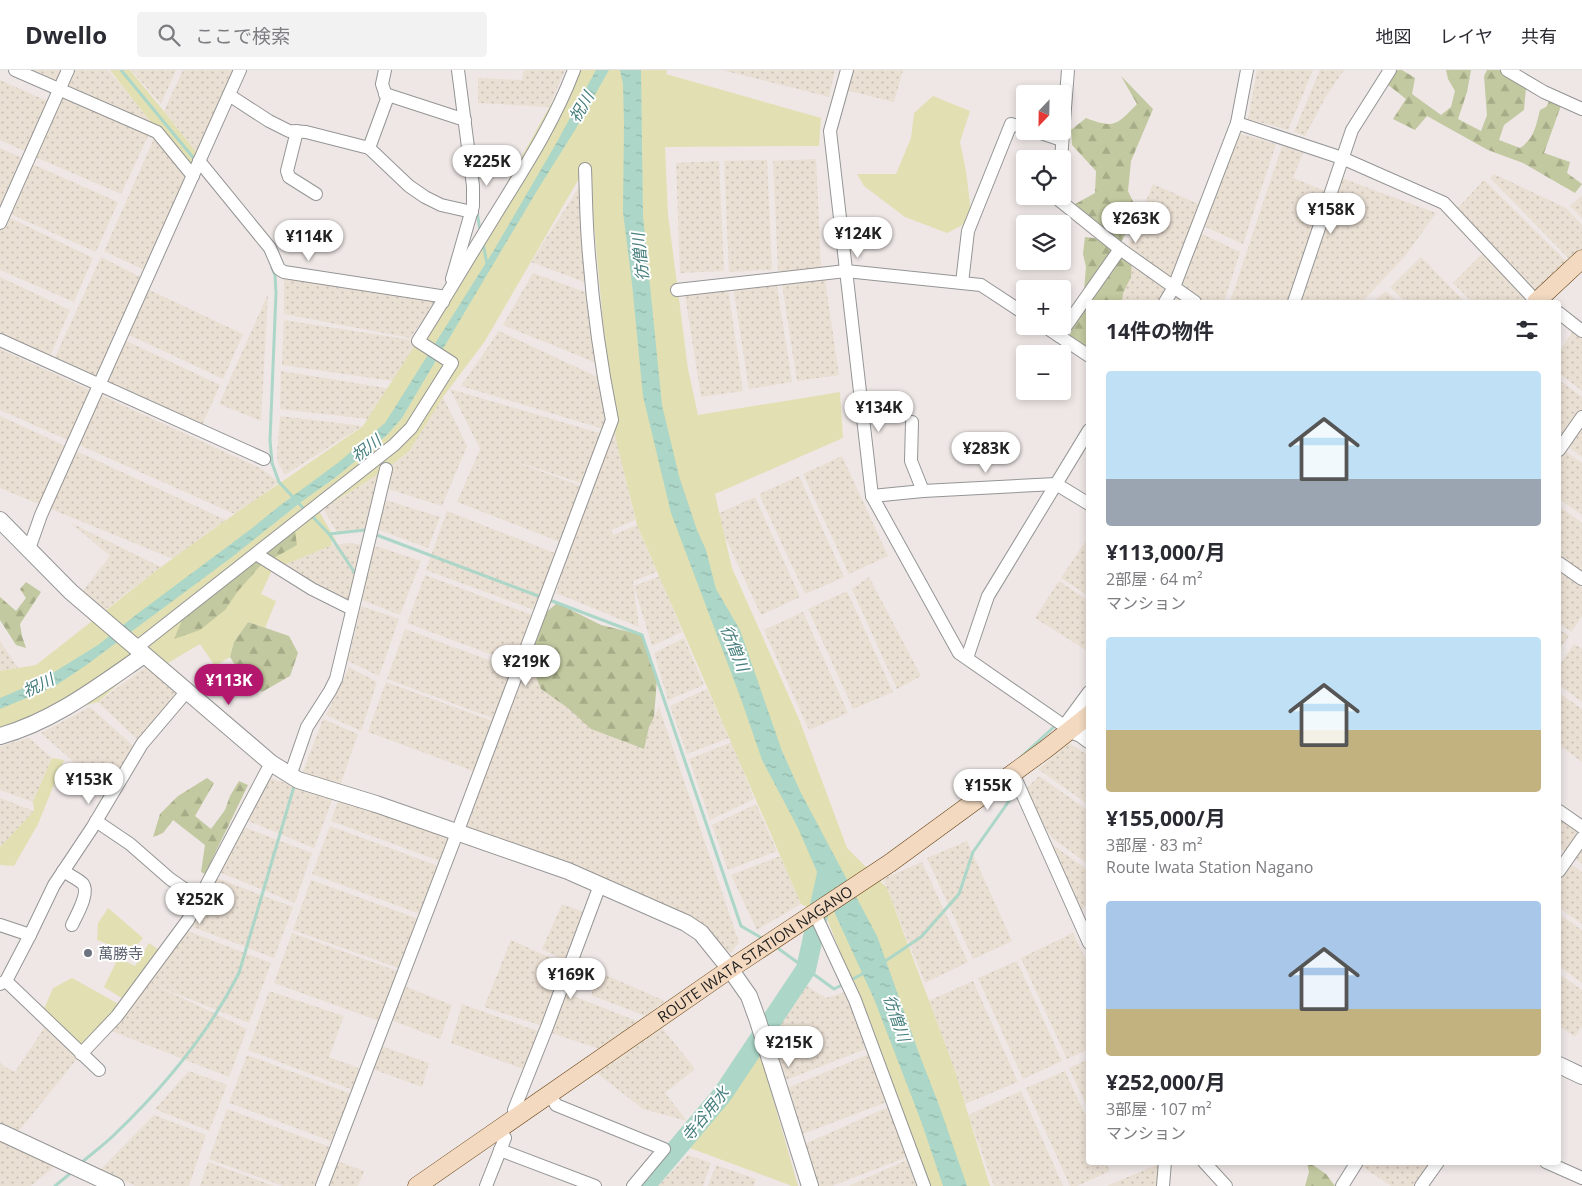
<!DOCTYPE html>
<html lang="ja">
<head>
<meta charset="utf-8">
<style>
	:root { --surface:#fff; --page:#f2f2f3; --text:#2b2b33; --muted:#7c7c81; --line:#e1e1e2; --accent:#b4186e }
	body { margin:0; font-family:"Open Sans","Noto Sans JP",sans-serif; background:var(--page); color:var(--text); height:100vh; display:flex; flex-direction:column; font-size:19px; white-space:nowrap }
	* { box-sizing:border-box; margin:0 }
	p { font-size:16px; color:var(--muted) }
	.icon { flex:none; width:28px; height:28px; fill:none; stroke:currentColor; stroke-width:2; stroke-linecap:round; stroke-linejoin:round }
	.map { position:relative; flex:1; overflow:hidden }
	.sheet { position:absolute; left:1086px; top:230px; width:475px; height:865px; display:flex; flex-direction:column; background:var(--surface); border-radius:5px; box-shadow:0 2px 8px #0003 }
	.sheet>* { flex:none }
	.needle { width:32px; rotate:202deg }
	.buttons { position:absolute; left:1016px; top:15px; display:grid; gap:10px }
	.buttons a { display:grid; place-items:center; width:55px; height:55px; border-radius:5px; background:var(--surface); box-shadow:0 2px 8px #0003; font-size:25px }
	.price { position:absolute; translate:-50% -42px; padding:0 11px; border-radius:18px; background:#fff; color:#222; font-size:16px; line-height:32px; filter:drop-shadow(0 1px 2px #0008) }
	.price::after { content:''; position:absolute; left:50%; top:30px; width:15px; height:11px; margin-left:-8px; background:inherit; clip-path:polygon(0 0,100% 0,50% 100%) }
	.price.selected { background:var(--accent); color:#fff }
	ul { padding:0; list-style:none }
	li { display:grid; align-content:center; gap:10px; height:265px; padding:0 20px }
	li span { display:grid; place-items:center; height:155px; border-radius:5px; color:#555 }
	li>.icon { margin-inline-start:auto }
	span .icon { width:90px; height:90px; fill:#fffc; stroke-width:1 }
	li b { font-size:21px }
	h2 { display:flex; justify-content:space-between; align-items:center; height:60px; padding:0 20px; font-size:21px }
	header { display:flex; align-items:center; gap:30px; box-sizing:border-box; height:70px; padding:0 25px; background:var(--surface); border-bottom:1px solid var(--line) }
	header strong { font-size:24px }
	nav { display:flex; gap:28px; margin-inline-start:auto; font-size:18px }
	.search { width:350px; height:45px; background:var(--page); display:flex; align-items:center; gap:12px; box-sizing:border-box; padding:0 18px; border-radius:5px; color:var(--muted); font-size:19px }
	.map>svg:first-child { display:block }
	.farmland { fill:url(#farmland-dots); fill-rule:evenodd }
	.grass { fill:#e2e0b2 }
	.forest { fill:url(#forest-firs) }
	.water { fill:url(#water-ripples) }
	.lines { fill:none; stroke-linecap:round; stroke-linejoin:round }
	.stream { stroke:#abd6c8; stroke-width:3 }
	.river { stroke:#abd6c8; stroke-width:20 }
	.minor-casing { stroke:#959595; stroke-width:14 }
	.tertiary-casing { stroke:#959595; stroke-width:18 }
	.secondary-casing { stroke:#684212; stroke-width:19 }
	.minor { stroke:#fff; stroke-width:12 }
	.tertiary { stroke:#fff; stroke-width:16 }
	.secondary { stroke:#f2d9c0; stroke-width:18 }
	.worship-dot { fill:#6b7280; stroke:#fff; stroke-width:2 }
	.labels { text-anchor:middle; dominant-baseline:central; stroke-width:4; stroke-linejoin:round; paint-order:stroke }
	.worship-label { font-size:15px; fill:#5b616d; stroke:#fff; text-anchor:start }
	.street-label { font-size:15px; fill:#1e1e1e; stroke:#fff }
	.water-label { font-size:16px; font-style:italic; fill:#457e7c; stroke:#fff }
</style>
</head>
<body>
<header>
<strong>Dwello</strong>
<div class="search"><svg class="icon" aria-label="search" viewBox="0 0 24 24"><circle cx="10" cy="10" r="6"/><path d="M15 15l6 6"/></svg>ここで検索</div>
<nav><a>地図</a><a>レイヤ</a><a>共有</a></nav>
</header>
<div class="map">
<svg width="1582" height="1116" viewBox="0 0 1582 1116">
	<defs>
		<pattern id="farmland-dots" width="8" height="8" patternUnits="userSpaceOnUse" patternTransform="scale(1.25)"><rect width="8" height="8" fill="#eadfd3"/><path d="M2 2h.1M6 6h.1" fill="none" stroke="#c8bfb5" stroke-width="1.8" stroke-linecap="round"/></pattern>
		<pattern id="forest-firs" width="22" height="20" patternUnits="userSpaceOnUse" patternTransform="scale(1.25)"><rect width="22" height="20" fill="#c2c89f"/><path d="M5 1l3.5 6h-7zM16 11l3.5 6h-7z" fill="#a6ab88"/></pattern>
		<pattern id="water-ripples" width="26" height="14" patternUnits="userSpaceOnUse" patternTransform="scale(1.25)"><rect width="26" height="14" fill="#abd6c8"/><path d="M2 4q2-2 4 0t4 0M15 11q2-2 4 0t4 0" fill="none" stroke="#93b7ab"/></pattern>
	</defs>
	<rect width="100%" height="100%" fill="#eee7e6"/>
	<g class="farmland">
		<polygon points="26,0 63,0 57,15"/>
		<polygon points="74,0 108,0 129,24 152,55 65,18"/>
		<polygon points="131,0 176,0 161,34"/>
		<polygon points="183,0 240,0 201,88 164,41"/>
		<polygon points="524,0 565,0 549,37 478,33 478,8 522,10"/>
		<polygon points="722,0 835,0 829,27"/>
		<polygon points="847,0 903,0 894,32 842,19"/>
		<polygon points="1257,0 1313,0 1288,60 1248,49"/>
		<polygon points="1320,0 1344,0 1325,28 1305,66 1294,62"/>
		<polygon points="0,10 54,34 31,84 0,70"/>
		<polygon points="63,22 151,60 121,124 33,86"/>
		<polygon points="157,62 193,106 151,203 104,181"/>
		<polygon points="1234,62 1276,74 1243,174 1199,154 1196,161 1240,182 1224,232 1203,232 1182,222 1195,232 1122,232 1123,223 1131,207 1131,197 1178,220 1176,212 1125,183 1153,114 1205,137"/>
		<polygon points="1282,76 1303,83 1293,108 1330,123 1336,106 1436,143 1405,186 1362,232 1230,232"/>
		<polygon points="0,78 29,91 0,138"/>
		<polygon points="816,89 821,196 823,196 839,305 797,311 780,202 789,201 778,201 773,91"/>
		<polygon points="767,90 772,200 729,202 724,91"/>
		<polygon points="719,91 724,201 680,203 676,93"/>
		<polygon points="30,93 118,132 96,182 8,143"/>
		<polygon points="1494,104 1566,138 1582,155 1582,189 1575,195 1490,108"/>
		<polygon points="585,108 592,215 531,192"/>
		<polygon points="1484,110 1573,198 1532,232 1472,232 1453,213 1487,179 1453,143"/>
		<polygon points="1582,125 1582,148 1570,136"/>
		<polygon points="6,146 93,188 74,232 0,200 0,159"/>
		<polygon points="101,187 146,210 143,217 243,264 223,309 123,262 120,268 220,315 200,360 53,292"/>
		<polygon points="1421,187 1465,232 1405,232 1390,217"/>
		<polygon points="284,202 440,226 410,268 284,244"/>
		<polygon points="533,203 593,225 601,295 503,255"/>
		<polygon points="775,204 792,312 749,319 732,210"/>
		<polygon points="0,207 70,240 50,286 0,263"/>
		<polygon points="727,212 743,321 701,327 684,218"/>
		<polygon points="1386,221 1398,232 1374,232"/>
		<polygon points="268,224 261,351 219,334"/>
		<polygon points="284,250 418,271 393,311 282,295"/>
		<path d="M499 261 604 310 635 450 611 460 613 465 637 455 657 502 633 511 639 557 556 523 580 442 565 474 457 432 480 379 450 319 606 365 607 360 461 316ZM508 389 587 415 586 418Z"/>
		<polygon points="1573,261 1582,268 1582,321 1559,303 1559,282"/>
		<polygon points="0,279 260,398 279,412 237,445 0,340"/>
		<polygon points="281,301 392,319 369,349 280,339"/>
		<polygon points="1559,310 1582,327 1582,342 1563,367 1559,364"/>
		<polygon points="443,327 467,376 442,436 382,417 379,428 440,447 428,478 374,458 337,463 323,438 386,399 390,389 433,342"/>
		<polygon points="0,346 122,402 226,450 173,489 0,418"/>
		<polygon points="280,346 362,356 285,405 278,393 277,383"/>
		<polygon points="1582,356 1582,387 1568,377"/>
		<polygon points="1565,381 1582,393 1582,445 1559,429 1559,390"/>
		<polygon points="842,386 888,486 849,504 803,404"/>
		<polygon points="799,406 844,507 805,524 759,424"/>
		<polygon points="755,427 800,527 761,545 715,445"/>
		<polygon points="1559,436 1582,453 1582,505 1559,489"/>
		<polygon points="447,441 557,484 534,540 426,500"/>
		<polygon points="71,453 161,497 98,545 78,527 110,486"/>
		<polygon points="1085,472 1089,474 1089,526 1061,508"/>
		<polygon points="350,473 382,478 421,491 400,545 350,525 345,535 279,498 324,476"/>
		<polygon points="1559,501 1582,517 1582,546 1571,562 1559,553"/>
		<polygon points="425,505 532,545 514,593 407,553"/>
		<polygon points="660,506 682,562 652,576 634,516"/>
		<polygon points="869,507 921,606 897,619 852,519"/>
		<polygon points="1059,511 1089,531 1089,582 1035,548"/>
		<polygon points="847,521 893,622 853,639 808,539"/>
		<polygon points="361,536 399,549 379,606 348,591"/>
		<polygon points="803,542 848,643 809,660 764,560"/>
		<polygon points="405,559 513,599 495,649 387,609"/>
		<polygon points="1559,559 1569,566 1559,580"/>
		<polygon points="684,568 704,615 668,630 654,583"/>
		<polygon points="0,571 18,598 0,601"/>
		<polygon points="1574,574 1582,579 1582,632 1559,615 1559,596"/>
		<polygon points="529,591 541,619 576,643 591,659 643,679 649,657 659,637 739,872 731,883 660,841 457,763 445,793 331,751 341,723 457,762"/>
		<polygon points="147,596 182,626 142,674 98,632"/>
		<polygon points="349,597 377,612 361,661 326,645"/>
		<polygon points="386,612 495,652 476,702 368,662"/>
		<polygon points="707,619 729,668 687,684 670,636"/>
		<polygon points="1559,623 1582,639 1582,692 1559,675"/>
		<polygon points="90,637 138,680 111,725 41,663"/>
		<polygon points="323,649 358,664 340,716 302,704"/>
		<polygon points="29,668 52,688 33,732 0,720 0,676"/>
		<polygon points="732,672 754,729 710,750 689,689"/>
		<polygon points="1069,673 1089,686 1089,735 1038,699"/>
		<polygon points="263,706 333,728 314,778 241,748"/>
		<polygon points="1039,706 1089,741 1089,795 1052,768 1022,723"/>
		<polygon points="0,728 34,741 0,777"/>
		<polygon points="756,734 777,781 728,800 712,755"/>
		<polygon points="1559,745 1582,761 1582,794 1559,777"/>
		<polygon points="238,755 312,783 295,833 214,800"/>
		<polygon points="330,756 438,796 420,844 312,804"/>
		<polygon points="1043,768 1089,801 1089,831 1077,847"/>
		<polygon points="967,771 1012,871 973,889 927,788"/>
		<polygon points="780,786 801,834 757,860 731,805"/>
		<polygon points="1564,789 1582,802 1582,854 1559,838 1559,796"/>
		<polygon points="922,792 968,892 925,913 883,809"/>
		<polygon points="211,806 293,837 274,888 185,854"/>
		<polygon points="311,810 419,849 401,899 293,860"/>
		<polygon points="562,834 589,844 570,893 542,879"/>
		<polygon points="1559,844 1582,860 1582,913 1559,896"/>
		<polygon points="182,859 271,893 249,953 157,916 247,959 229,1007 109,960"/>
		<polygon points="292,863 400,902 382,952 274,913"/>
		<polygon points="1073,863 1089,896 1089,979 1067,989 1021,888"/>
		<polygon points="511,870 569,896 560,921 637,951 621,974 656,950 695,999 665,1023 687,1051 643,1039 589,997 609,982 545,961 546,957 484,937"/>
		<polygon points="1017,891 1062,991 1023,1009 978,908"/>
		<polygon points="599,902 665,931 645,946 591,925"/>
		<polygon points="1559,904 1582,920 1582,957 1575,967 1559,956"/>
		<polygon points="973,911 1018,1012 965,1034 928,931"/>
		<polygon points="399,914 452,935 440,969 386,948"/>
		<polygon points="805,915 826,928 852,920 871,977 778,1013 764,970"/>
		<polygon points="269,921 344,946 329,987 366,1001 358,1022 248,980"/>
		<polygon points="462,934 543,963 529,1001 451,973"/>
		<polygon points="48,952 81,984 18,1062 0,1053 0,992 5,997 15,1002"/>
		<polygon points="376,974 429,993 422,1017 367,997"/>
		<polygon points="874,982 892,1030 795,1067 780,1021"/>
		<polygon points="247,985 354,1025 336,1073 229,1033"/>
		<polygon points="1089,989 1089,1041 1069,998"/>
		<polygon points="189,1001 227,1015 209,1061 155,1039"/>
		<polygon points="1065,1001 1089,1053 1089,1092 1106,1093 1110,1101 1077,1116 1070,1116 1026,1018"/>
		<polygon points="1021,1021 1063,1116 994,1116 968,1045"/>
		<polygon points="895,1034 915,1084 832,1116 810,1116 798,1077"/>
		<polygon points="227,1039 335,1079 332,1089 364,1101 358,1116 283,1116 209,1089"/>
		<polygon points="154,1045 206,1065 189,1116 136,1116 100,1100"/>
		<polygon points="0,1062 61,1091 31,1116 0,1116"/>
		<polygon points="688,1085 711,1093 703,1116 658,1116"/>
		<polygon points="916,1086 928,1116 848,1116"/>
		<polygon points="208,1092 274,1116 200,1116"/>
		<polygon points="1161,1093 1162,1116 1107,1116"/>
		<polygon points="1357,1093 1438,1093 1421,1116 1391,1116"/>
		<polygon points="716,1095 756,1109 754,1116 708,1116"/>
	</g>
	<g class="grass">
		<polygon points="110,0 130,0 162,39 201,88 193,106"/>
		<polygon points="570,0 667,0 666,4 821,48 819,76 665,77 668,144 688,299 698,345 840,322 843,368 715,424 732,498 799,649 847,778 887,818 954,998 990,1116 925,1116 888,1004 826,846 801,834 637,455 616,369 605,275 590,111 584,100 485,271 443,327 409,381 383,401 319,441 338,474 330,465 332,475 272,500 261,524 276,531 265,558 248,552 234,572 230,587 215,596 200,574 163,596 148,588 98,632 57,643 0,661 0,601 36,595 161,497 226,450 363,356 423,263"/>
		<polygon points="933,26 970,41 960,72 966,101 972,150 947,163 905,147 864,116 857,104 896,104 911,68 914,43"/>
		<polygon points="52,688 64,690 38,754 14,796 0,795 0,777 34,741 33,732"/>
		<polygon points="108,838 143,868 131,883 97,870 98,853"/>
		<polygon points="149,873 164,883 128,932 104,917 118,888 135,896"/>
		<polygon points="72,908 124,937 81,984 41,946 53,918"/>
		<polygon points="760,983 798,1116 792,1116 687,1077"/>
	</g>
	<g class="forest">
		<path d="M1397 0H1402L1415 8 1412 24 1441 45 1451 37 1455 21 1448 9 1446 0H1471L1467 22 1458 49 1481 61 1487 45 1484 6 1487 0H1500L1526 17 1524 40 1504 55 1499 70 1520 78C1534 69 1536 56 1540 40L1546 37 1550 30H1563L1544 83 1570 92 1567 103 1582 114 1575 123 1523 93 1488 80 1427 46 1415 60 1393 49 1406 29 1387 14Z"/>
		<path d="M1121 6 1153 39 1131 91 1128 121 1138 142 1120 174 1068 138 1095 123 1096 101 1072 75 1071 60 1086 48C1114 59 1117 55 1137 34Z"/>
		<polygon points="1085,167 1109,170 1132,188 1131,207 1123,223 1122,232 1089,232 1089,286 1080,280 1070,265 1083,231 1086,197 1083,184"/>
		<polygon points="294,454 297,475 260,496 238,521 225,540 200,560 174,569 183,548"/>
		<polygon points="26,512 41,522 20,554 22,566 26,578 16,575 0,550 0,527 16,541 26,528 20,519"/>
		<polygon points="557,533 601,555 642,565 657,609 654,647 649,657 644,679 591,659 568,638 541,619 529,591 536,551"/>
		<polygon points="248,552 289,566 298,583 290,606 262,622 242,606 230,587 234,572"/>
		<polygon points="207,708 214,713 195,746 211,759 225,740 230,726 239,711 248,715 205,804 201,802 205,775 173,750 163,763 153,767 160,744 178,726"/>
		<polygon points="1307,1093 1310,1093 1326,1104 1335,1116 1305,1116 1309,1102"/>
	</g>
	<g class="water">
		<polygon points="596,0 609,0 575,60 538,119 419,319 402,348 387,365 336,407 301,432 232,487 85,596 55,616 0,639 0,628 38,612 98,575 137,544 251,459 278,437 339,392 385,353 494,180 557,72"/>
		<polygon points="620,0 641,0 643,146 662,335 679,406 697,460 706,480 716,519 740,560 782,681 801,723 877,866 920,986 939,1035 967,1116 943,1116 921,1051 874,929 837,848 798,758 762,690 741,629 671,443 643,326 632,214 623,142 624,52 623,14"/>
	</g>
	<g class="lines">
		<g class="stream">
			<polyline points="121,0 196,91"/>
			<polyline points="477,142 480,160"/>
			<polyline points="483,173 487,194"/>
			<polyline points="272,198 275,205 276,223 270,370 272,393 279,412 306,441"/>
			<polyline points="311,445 329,464 357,506"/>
			<polyline points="329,464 365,460 368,461"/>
			<polyline points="374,464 541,527"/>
			<polyline points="547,529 642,565 741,856 760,867"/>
			<polyline points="1020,688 1056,655"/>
			<polyline points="779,879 834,919 844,914"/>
			<polyline points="884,892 921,867 959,824 973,782 1014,724 1014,717"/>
			<polyline points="849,911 866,902"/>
			<path d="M80 1094C91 1084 104 1075 115 1064 163 1018 209 963 239 903L295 713"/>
			<polyline points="55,1116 72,1102"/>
		</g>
		<polyline class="river" points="645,1116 722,1025 806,899 827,804"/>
		<defs>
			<g id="minor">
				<polyline points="15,0 157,62 193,106"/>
				<polyline points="847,0 830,61 872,426 959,583 1070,660"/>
				<polyline points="1507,0 1544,22 1582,39"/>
				<polyline points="385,24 465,50"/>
				<polyline points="229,25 269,51 289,61 306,62 369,78 409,116 425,127 441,135 472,142"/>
				<polyline points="1237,53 1342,88 1444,133 1537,232"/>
				<polyline points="297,61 287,101 289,107 316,124"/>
				<polyline points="1035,61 1062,70"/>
				<polyline points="369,78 387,29 382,14 385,0"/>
				<polyline points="1061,89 1068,0"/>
				<polyline points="199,91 270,178 279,199 284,202 440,226 443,232"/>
				<polyline points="1059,126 1059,130 1120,179 1195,232"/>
				<polyline points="0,153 68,0"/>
				<polyline points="452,209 473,136 473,116 458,0"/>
				<polyline points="962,213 968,161 1011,54 1025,58"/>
				<polyline points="677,220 846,201 981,215 1025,244"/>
				<polyline points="1165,232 1174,217 1237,53 1247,0"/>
				<polyline points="1294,232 1352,60 1390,0"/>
				<polyline points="1559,243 1582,261"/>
				<polyline points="1044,256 1089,286"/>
				<polyline points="1059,266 1120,179"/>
				<polyline points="0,270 264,389"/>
				<polyline points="912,352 911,391 923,421"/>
				<polyline points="1559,380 1582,347"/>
				<polyline points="872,426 923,421 1056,414 1089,434"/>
				<polyline points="29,479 41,445 240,0"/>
				<polyline points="256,484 312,519 352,539"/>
				<polyline points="1559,493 1582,509"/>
				<path d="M136 578 394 375 411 358 452 293 418 271C444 230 468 189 494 147 523 100 554 53 574 0"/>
				<polyline points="967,588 988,526 1089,360"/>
				<polyline points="1064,656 1089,622"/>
				<polyline points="1013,703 1089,873"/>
				<polyline points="290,706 307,657 330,621 336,609 386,399"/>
				<polyline points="1559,741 1582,757"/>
				<polyline points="96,751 130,774 170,809 199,829"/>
				<path d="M63 801C69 805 78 809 83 814 90 823 76 846 72 855"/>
				<polyline points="1559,801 1582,768"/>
				<polyline points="815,844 855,930 924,1116"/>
				<polyline points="0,855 30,865 54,815 92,758 142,674 187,621"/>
				<polyline points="6,911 99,1000"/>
				<polyline points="0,914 6,911 30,865"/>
				<polyline points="81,984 117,946 188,850 271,693"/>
				<polyline points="550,1024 556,1035 664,1079 633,1116"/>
				<polyline points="518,1046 514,1040 547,957 600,815"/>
				<polyline points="500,1080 595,1116"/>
				<polyline points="1204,1092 1226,1116"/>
				<polyline points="1546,1092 1582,1108"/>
				<path d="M322 1116 457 763 612 350C600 291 592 231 588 172 586 147 586 123 585 99"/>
				<polyline points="486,1116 505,1068 500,1059"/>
				<polyline points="1163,1116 1165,1092"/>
				<polyline points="1342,1116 1357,1092"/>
				<polyline points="1421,1116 1438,1092"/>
			</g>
			<g id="tertiary">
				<polyline points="0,450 71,522 271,693 298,710 376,734 568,801 686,853 701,863 730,899 749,926 758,951 810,1116"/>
				<polyline points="1070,660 1081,664 1089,670"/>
				<path d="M0 666C54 651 99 616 144 585"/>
				<polyline points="1559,995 1582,1006"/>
				<polyline points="0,1062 116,1116"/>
			</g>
			<g id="secondary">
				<polyline points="1536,232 1582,189"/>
				<path id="s1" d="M417 1116 730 899 890 793 1046 679 1089 645"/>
			</g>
		</defs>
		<use href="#minor" class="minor-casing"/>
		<use href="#tertiary" class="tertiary-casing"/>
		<use href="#secondary" class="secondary-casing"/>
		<use href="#minor" class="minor"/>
		<use href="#tertiary" class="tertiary"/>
		<use href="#secondary" class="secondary"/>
	</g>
	<circle class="worship-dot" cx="88" cy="883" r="5"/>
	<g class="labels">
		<g class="worship-label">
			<text x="98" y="883">萬勝寺</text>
		</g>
		<g class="street-label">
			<text stroke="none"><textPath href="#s1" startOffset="410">ROUTE IWATA STATION NAGANO</textPath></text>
		</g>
		<g class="water-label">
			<text transform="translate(581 37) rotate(-60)">祝川</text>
			<text transform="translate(640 187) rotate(-96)">彷僧川</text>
			<text transform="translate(366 378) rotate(-37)">祝川</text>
			<text transform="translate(735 578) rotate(68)">彷僧川</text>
			<text transform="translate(38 615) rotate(-26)">祝川</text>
			<text transform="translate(897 948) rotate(71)">彷僧川</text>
			<text transform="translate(705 1044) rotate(-51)">寺谷用水</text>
		</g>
	</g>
</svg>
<div class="buttons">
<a><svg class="needle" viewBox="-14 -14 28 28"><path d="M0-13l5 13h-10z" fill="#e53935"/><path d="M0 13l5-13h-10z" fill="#7c7c81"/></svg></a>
<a><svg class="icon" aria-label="locate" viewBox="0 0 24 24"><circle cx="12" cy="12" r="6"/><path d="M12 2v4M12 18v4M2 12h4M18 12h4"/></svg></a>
<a><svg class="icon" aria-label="layers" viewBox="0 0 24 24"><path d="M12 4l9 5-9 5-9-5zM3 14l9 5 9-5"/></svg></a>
<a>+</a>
<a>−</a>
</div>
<b class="price" style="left:487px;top:117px">¥225K</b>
<b class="price" style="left:1331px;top:165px">¥158K</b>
<b class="price" style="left:1136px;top:174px">¥263K</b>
<b class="price" style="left:858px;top:189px">¥124K</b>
<b class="price" style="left:309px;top:192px">¥114K</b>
<b class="price" style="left:879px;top:363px">¥134K</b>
<b class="price" style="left:986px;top:404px">¥283K</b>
<b class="price" style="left:526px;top:617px">¥219K</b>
<b class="price selected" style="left:229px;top:636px">¥113K</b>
<b class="price" style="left:89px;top:735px">¥153K</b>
<b class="price" style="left:988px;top:741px">¥155K</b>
<b class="price" style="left:200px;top:855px">¥252K</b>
<b class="price" style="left:571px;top:930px">¥169K</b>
<b class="price" style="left:789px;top:998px">¥215K</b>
<section class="sheet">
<h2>14件の物件<svg class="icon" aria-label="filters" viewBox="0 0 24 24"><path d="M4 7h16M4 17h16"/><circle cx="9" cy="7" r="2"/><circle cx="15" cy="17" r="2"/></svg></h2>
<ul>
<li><span style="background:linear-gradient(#bfe0f5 70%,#9aa5b1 0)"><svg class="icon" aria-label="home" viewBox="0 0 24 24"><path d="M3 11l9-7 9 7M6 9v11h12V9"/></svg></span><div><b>¥113,000/月</b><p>2部屋 · 64 m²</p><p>マンション</p></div></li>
<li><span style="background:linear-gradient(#bfe0f5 60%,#c2b280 0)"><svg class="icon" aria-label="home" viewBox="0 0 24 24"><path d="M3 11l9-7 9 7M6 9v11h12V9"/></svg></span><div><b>¥155,000/月</b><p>3部屋 · 83 m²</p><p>Route Iwata Station Nagano</p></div></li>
<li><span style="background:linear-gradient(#a9c7e8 70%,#c2b280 0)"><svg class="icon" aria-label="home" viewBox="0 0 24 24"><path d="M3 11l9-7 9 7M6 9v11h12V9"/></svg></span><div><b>¥252,000/月</b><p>3部屋 · 107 m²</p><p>マンション</p></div></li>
</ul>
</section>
</div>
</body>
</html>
